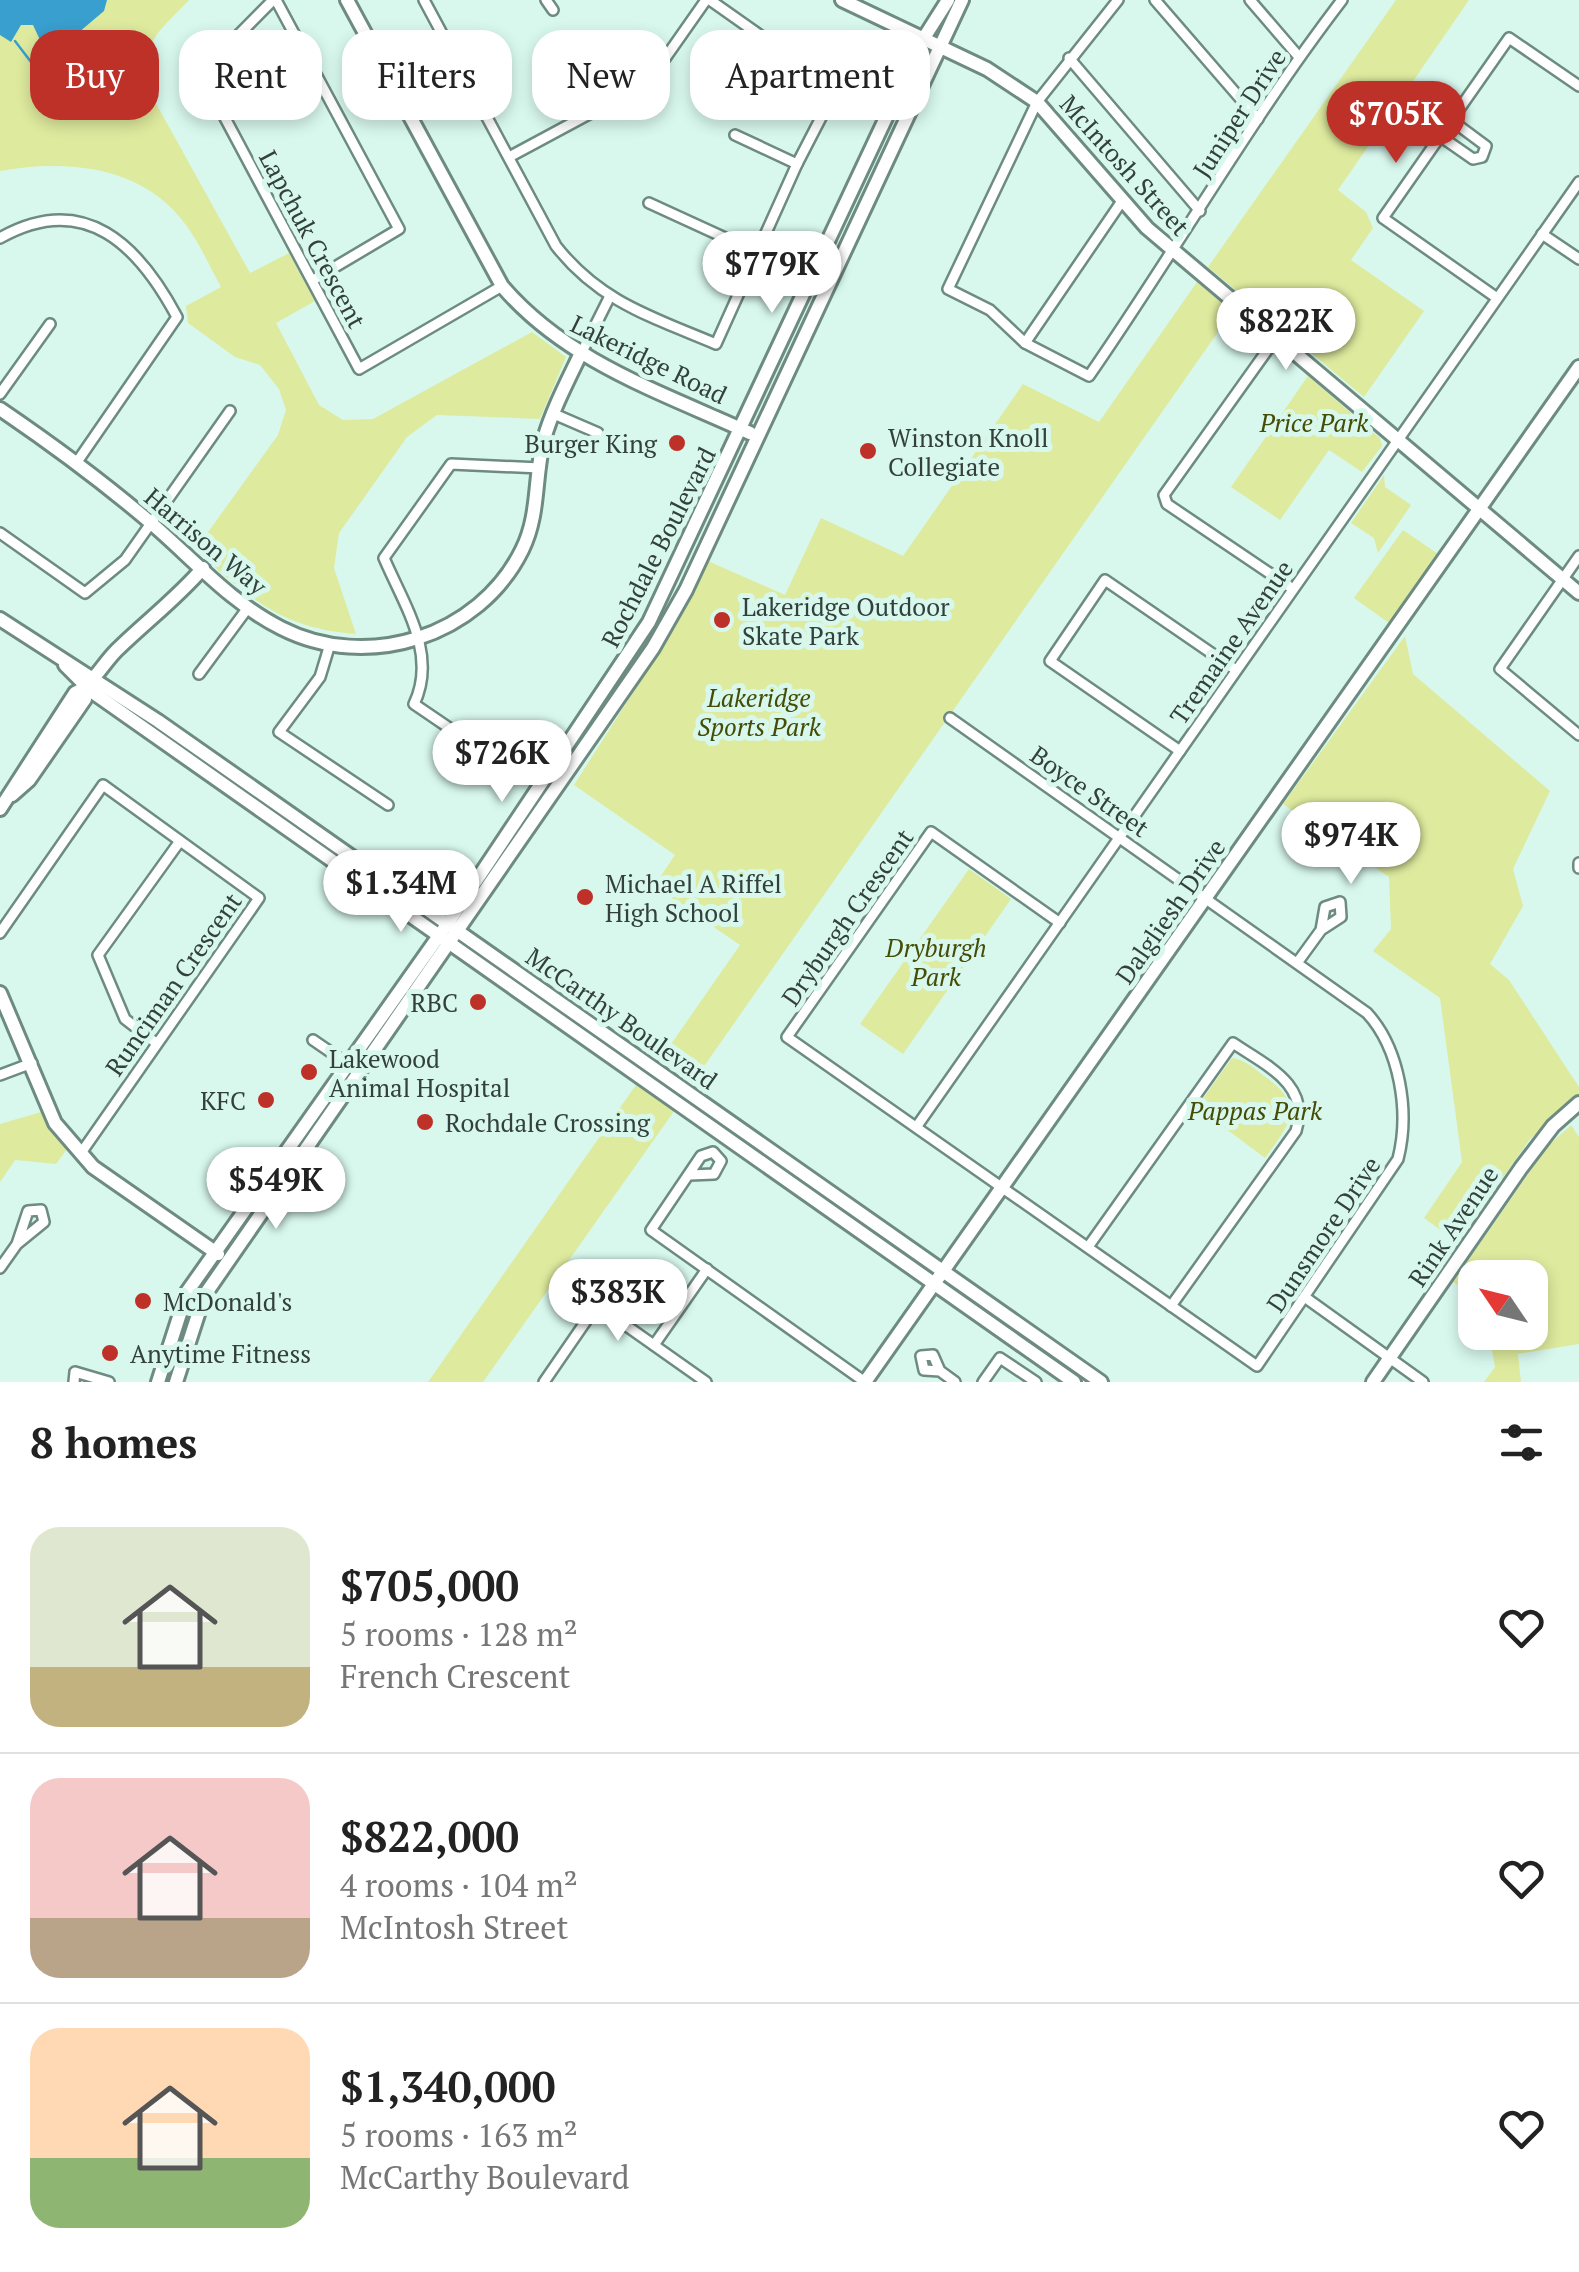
<!DOCTYPE html>
<html lang="en">
<head>
<meta charset="utf-8">
<style>
	:root { --surface:#fff; --page:#f2f2f2; --text:#222; --muted:#767676; --line:#e0e0e0; --accent:#be3128 }
	body { margin:0; font-family:"PT Serif",serif; background:var(--page); color:var(--text); height:100vh; display:flex; flex-direction:column; font-size:38px; white-space:nowrap }
	* { box-sizing:border-box; margin:0 }
	p { font-size:32px; color:var(--muted) }
	.icon { flex:none; width:55px; height:55px; fill:none; stroke:currentColor; stroke-width:2; stroke-linecap:round; stroke-linejoin:round }
	.map { position:relative; height:1382px; overflow:hidden }
	.panel { display:flex; flex-direction:column; background:var(--surface); flex:1 }
	.panel>* { flex:none }
	.hud { position:absolute; left:30px; top:30px; width:1000px; height:90px; display:flex; gap:20px }
	.needle { width:65px; rotate:305deg }
	.controls { position:absolute; left:1458px; top:1260px; display:grid; gap:20px }
	.controls a { display:grid; place-items:center; width:90px; height:90px; border-radius:20px; background:var(--surface); box-shadow:0 5px 15px #0003; font-size:50px }
	.price { position:absolute; translate:-50% -85px; padding:0 22px; border-radius:35px; background:#fff; color:#222; font-size:32px; line-height:65px; filter:drop-shadow(0 2px 5px #0008) }
	.price::after { content:''; position:absolute; left:50%; top:60px; width:30px; height:22px; margin-left:-15px; background:inherit; clip-path:polygon(0 0,100% 0,50% 100%) }
	.price.active { background:var(--accent); color:#fff }
	ul { padding:0; list-style:none }
	li { display:flex; align-items:center; gap:30px; height:250px; padding:0 30px }
	li+li { border-top:2px solid var(--line) }
	li span { display:grid; place-items:center; flex:none; width:280px; height:200px; border-radius:30px; color:#555 }
	li>.icon { margin-inline-start:auto }
	span .icon { width:120px; height:120px; fill:#fffc; stroke-width:1 }
	li b { font-size:42px }
	h2 { display:flex; justify-content:space-between; align-items:center; height:120px; padding:0 30px; font-size:42px }
	.pill { padding:0 35px; border-radius:30px; background:var(--surface); box-shadow:0 5px 15px #0003; font-size:35px; line-height:90px }
	.pill.active { background:var(--accent); color:#fff }
	.map>svg:first-child { display:block }
	.green { fill:#deea9e }
	.water { fill:#399fcf }
	.lines { fill:none; stroke-linecap:round; stroke-linejoin:round }
	.stream { stroke:#399fcf; stroke-width:2.5 }
	.street-casing { stroke:#6e8b82; stroke-width:14 }
	.secondary-casing { stroke:#6e8b82; stroke-width:18 }
	.street { stroke:#fff; stroke-width:9 }
	.secondary { stroke:#fff; stroke-width:12 }
	.poi-dot { fill:#be3128; stroke:#d8f8ee; stroke-width:4 }
	.labels { text-anchor:middle; dominant-baseline:central; stroke-width:10; stroke-linejoin:round; paint-order:stroke }
	.street-label { font-size:25px; fill:#33403c; stroke:#d8f8ee }
	.park-label { font-size:25px; font-style:italic; fill:#454c05; stroke:#d8f8ee }
	.poi-label { font-size:25px; fill:#33403c; stroke:#d8f8ee; text-anchor:start }
</style>
</head>
<body>
<div class="map">
<svg width="1579" height="1382" viewBox="0 0 1579 1382">
	<rect width="100%" height="100%" fill="#d8f8ee"/>
	<g class="green">
		<path d="M0 0H189C157 34 142 40 148 89L250 273 289 253 315 301 276 323 319 405 343 420 373 419 532 332 566 357 540 419 437 415 407 437 339 533 334 568 356 634C281 629 249 597 195 550L278 435 286 410 279 389 260 365 235 357 188 323 186 306 221 287C210 267 200 244 186 225 143 165 66 159 0 171Z"/>
		<polygon points="1396,0 1469,0 1338,190 1366,212 1373,228 1351,260 1424,311 1364,397 1208,267"/>
		<polygon points="1197,282 1232,312 693,1082 660,1060 740,945 654,886 675,855 574,785 657,655 708,561 785,595 821,518 903,556 1023,384 1099,422"/>
		<polygon points="1308,376 1380,438 1382,446 1362,472 1329,450 1280,520 1231,487"/>
		<polygon points="1384,475 1385,487 1411,505 1378,553 1374,538 1351,523"/>
		<polygon points="1403,530 1438,554 1389,623 1354,598"/>
		<polygon points="1405,636 1413,674 1550,791 1513,869 1523,906 1490,964 1509,980 1579,1087 1579,1095 1530,1139 1457,1242 1424,1218 1462,1162 1440,998 1373,951 1391,929 1389,877 1283,804"/>
		<polygon points="969,869 1011,899 903,1054 860,1024"/>
		<path d="M1232 1058C1246 1060 1256 1070 1267 1078 1307 1107 1288 1126 1265 1158L1197 1107Z"/>
		<polygon points="638,1082 677,1107 483,1382 428,1382"/>
		<polygon points="41,1112 67,1149 56,1164 15,1160 0,1182 0,1124"/>
		<polygon points="1571,1125 1579,1137 1579,1344 1518,1354 1521,1382 1484,1382 1495,1367 1489,1333 1530,1332 1530,1278 1475,1278 1475,1296 1453,1282 1547,1147"/>
	</g>
	<polygon class="water" points="0,0 107,0 104,11 59,49 40,40 33,25 21,25 11,42 0,35"/>
	<g class="lines">
		<polyline class="stream" points="15,41 31,62 44,97 78,111"/>
		<defs>
			<g id="street">
				<polyline points="273,0 201,73 359,369 502,286"/>
				<polyline points="276,0 399,229 313,280"/>
				<path d="M424 0 556 246C600 302 652 317 716 344L797 164 843 75 761 36 710 0"/>
				<polyline points="546,0 553,10"/>
				<path d="M1118 0 1037 102 948 289 990 310 1025 343 1089 376C1175 252 1250 120 1342 0"/>
				<polyline points="1155,0 1258,119"/>
				<polyline points="1250,0 1299,57"/>
				<polyline points="1069,58 1200,211"/>
				<polyline points="735,135 797,164"/>
				<polyline points="1440,136 1473,159 1482,157 1486,146 1451,120"/>
				<polyline points="509,157 630,92 659,67 706,0"/>
				<polyline points="649,203 756,252"/>
				<polyline points="1542,234 1579,259"/>
				<path d="M0 238C85 190 139 246 177 317L77 462"/>
				<polyline points="1497,298 1383,218 1509,38 1579,86"/>
				<polyline points="1276,338 1164,495 1167,504 1293,589"/>
				<polyline points="1025,343 1122,201"/>
				<polyline points="581,354 609,298"/>
				<polyline points="0,394 50,324"/>
				<polyline points="554,414 598,433"/>
				<polyline points="0,533 85,593 125,560 230,411"/>
				<polyline points="1579,556 1500,669 1579,735"/>
				<polyline points="330,644 320,677 279,732 388,805"/>
				<polyline points="199,674 247,609"/>
				<path d="M950 718 1367 1013C1400 1049 1410 1112 1398 1159L1257 1366 787 1037 931 832 1060 923"/>
				<path d="M461 736 414 704C438 654 404 605 384 558L451 464 540 468"/>
				<polyline points="1180,751 1050,661 1105,580 1236,670"/>
				<polyline points="1579,863 1579,868"/>
				<polyline points="0,933 103,785 259,898 81,1153"/>
				<polyline points="1297,963 1321,930 1341,917 1340,902 1325,907 1321,930"/>
				<polyline points="313,1040 348,1064"/>
				<polyline points="156,1043 125,1019 98,955 180,841"/>
				<polyline points="0,1075 32,1063"/>
				<polyline points="917,1126 1579,182"/>
				<polyline points="690,1175 714,1174 721,1161 713,1152 701,1156 651,1230 865,1382"/>
				<path d="M1088 1247 1233 1043C1265 1065 1311 1084 1296 1131L1171 1306"/>
				<polyline points="0,1268 17,1244 44,1222 41,1210 28,1211 17,1244"/>
				<polyline points="1306,1298 1423,1382"/>
				<polyline points="654,1345 707,1269"/>
				<polyline points="940,1371 933,1355 921,1356 924,1370 940,1371 955,1382"/>
				<polyline points="74,1382 75,1372 109,1382"/>
				<polyline points="544,1382 597,1305 706,1382"/>
				<polyline points="983,1382 1000,1358 1036,1382"/>
			</g>
			<g id="secondary">
				<path d="M347 0 502 286C567 362 661 392 750 433"/>
				<polyline points="842,0 987,69 1037,102 1147,228 1579,593"/>
				<path d="M0 409C53 445 103 482 151 523 193 559 231 603 281 628 367 672 479 637 522 550 540 514 534 476 544 439 552 411 567 382 580 355"/>
				<polyline points="0,619 158,721 1101,1382"/>
				<polyline points="65,665 91,691 1074,1382"/>
				<polyline points="12,795 29,780 85,699 86,688"/>
				<path d="M0 809 75 693C94 684 104 661 120 647 148 620 177 598 203 568"/>
				<polyline points="0,993 55,1123 93,1167 218,1254"/>
				<polyline points="158,1382 187,1292 448,923 649,622 922,41 948,0"/>
				<polyline points="176,1382 204,1296 653,648 686,590 962,0"/>
				<polyline points="865,1382 1579,367"/>
				<polyline points="1373,1382 1521,1168 1553,1126 1579,1103"/>
			</g>
		</defs>
		<use href="#street" class="street-casing"/>
		<use href="#secondary" class="secondary-casing"/>
		<use href="#street" class="street"/>
		<use href="#secondary" class="secondary"/>
	</g>
	<g class="poi-dot">
		<circle cx="677" cy="443" r="10"/>
		<circle cx="868" cy="451" r="10"/>
		<circle cx="722" cy="620" r="10"/>
		<circle cx="585" cy="897" r="10"/>
		<circle cx="478" cy="1002" r="10"/>
		<circle cx="309" cy="1072" r="10"/>
		<circle cx="266" cy="1100" r="10"/>
		<circle cx="425" cy="1122" r="10"/>
		<circle cx="143" cy="1301" r="10"/>
		<circle cx="110" cy="1353" r="10"/>
	</g>
	<g class="labels">
		<g class="street-label">
			<text transform="translate(1239 113) rotate(-57)">Juniper Drive</text>
			<text transform="translate(1125 165) rotate(48)">McIntosh Street</text>
			<text transform="translate(313 239) rotate(62)">Lapchuk Crescent</text>
			<text transform="translate(649 359) rotate(26)">Lakeridge Road</text>
			<text transform="translate(206 541) rotate(40)">Harrison Way</text>
			<text transform="translate(658 547) rotate(-63)">Rochdale Boulevard</text>
			<text transform="translate(1231 642) rotate(-55)">Tremaine Avenue</text>
			<text transform="translate(1090 791) rotate(35)">Boyce Street</text>
			<text transform="translate(1170 911) rotate(-55)">Dalgliesh Drive</text>
			<text transform="translate(847 917) rotate(-55)">Dryburgh Crescent</text>
			<text transform="translate(173 984) rotate(-55)">Runciman Crescent</text>
			<text transform="translate(622 1018) rotate(35)">McCarthy Boulevard</text>
			<text transform="translate(1453 1226) rotate(-56)">Rink Avenue</text>
			<text transform="translate(1323 1234) rotate(-56)">Dunsmore Drive</text>
		</g>
		<g class="park-label">
			<text x="1314" y="422">Price Park</text>
			<text x="759" y="697">Lakeridge<tspan x="759" dy="29">Sports Park</tspan></text>
			<text x="936" y="947">Dryburgh<tspan x="936" dy="29">Park</tspan></text>
			<text x="1255" y="1110">Pappas Park</text>
		</g>
		<g class="poi-label">
			<text x="888" y="437">Winston Knoll<tspan x="888" dy="29">Collegiate</tspan></text>
			<text x="657" y="443" text-anchor="end">Burger King</text>
			<text x="742" y="606">Lakeridge Outdoor<tspan x="742" dy="29">Skate Park</tspan></text>
			<text x="605" y="883">Michael A Riffel<tspan x="605" dy="29">High School</tspan></text>
			<text x="458" y="1002" text-anchor="end">RBC</text>
			<text x="329" y="1058">Lakewood<tspan x="329" dy="29">Animal Hospital</tspan></text>
			<text x="246" y="1100" text-anchor="end">KFC</text>
			<text x="445" y="1122">Rochdale Crossing</text>
			<text x="163" y="1301">McDonald's</text>
			<text x="130" y="1353">Anytime Fitness</text>
		</g>
	</g>
</svg>
<div class="controls">
<a><svg class="needle" viewBox="-14 -14 28 28"><path d="M0-13l5 13h-10z" fill="#e53935"/><path d="M0 13l5-13h-10z" fill="#767676"/></svg></a>
</div>
<b class="price active" style="left:1396px;top:166px">$705K</b>
<b class="price" style="left:772px;top:316px">$779K</b>
<b class="price" style="left:1286px;top:373px">$822K</b>
<b class="price" style="left:502px;top:805px">$726K</b>
<b class="price" style="left:1351px;top:887px">$974K</b>
<b class="price" style="left:401px;top:935px">$1.34M</b>
<b class="price" style="left:276px;top:1232px">$549K</b>
<b class="price" style="left:618px;top:1344px">$383K</b>
<div class="hud">
<a class="pill active">Buy</a>
<a class="pill">Rent</a>
<a class="pill">Filters</a>
<a class="pill">New</a>
<a class="pill">Apartment</a>
</div>
</div>
<section class="panel">
<h2>8 homes<svg class="icon" aria-label="filters" viewBox="0 0 24 24"><path d="M4 7h16M4 17h16"/><circle cx="9" cy="7" r="2"/><circle cx="15" cy="17" r="2"/></svg></h2>
<ul>
<li><span style="background:linear-gradient(#dfe7d0 70%,#c2b280 0)"><svg class="icon" aria-label="home" viewBox="0 0 24 24"><path d="M3 11l9-7 9 7M6 9v11h12V9"/></svg></span><div><b>$705,000</b><p>5 rooms · 128 m²</p><p>French Crescent</p></div><svg class="icon" aria-label="heart" viewBox="0 0 24 24"><path d="M12 20l-8-8c-3-5 5-10 8-4 3-6 11-1 8 4z"/></svg></li>
<li><span style="background:linear-gradient(#f6c9c9 70%,#b9a48a 0)"><svg class="icon" aria-label="home" viewBox="0 0 24 24"><path d="M3 11l9-7 9 7M6 9v11h12V9"/></svg></span><div><b>$822,000</b><p>4 rooms · 104 m²</p><p>McIntosh Street</p></div><svg class="icon" aria-label="heart" viewBox="0 0 24 24"><path d="M12 20l-8-8c-3-5 5-10 8-4 3-6 11-1 8 4z"/></svg></li>
<li><span style="background:linear-gradient(#ffd9b3 65%,#8fb573 0)"><svg class="icon" aria-label="home" viewBox="0 0 24 24"><path d="M3 11l9-7 9 7M6 9v11h12V9"/></svg></span><div><b>$1,340,000</b><p>5 rooms · 163 m²</p><p>McCarthy Boulevard</p></div><svg class="icon" aria-label="heart" viewBox="0 0 24 24"><path d="M12 20l-8-8c-3-5 5-10 8-4 3-6 11-1 8 4z"/></svg></li>
</ul>
</section>
</body>
</html>
